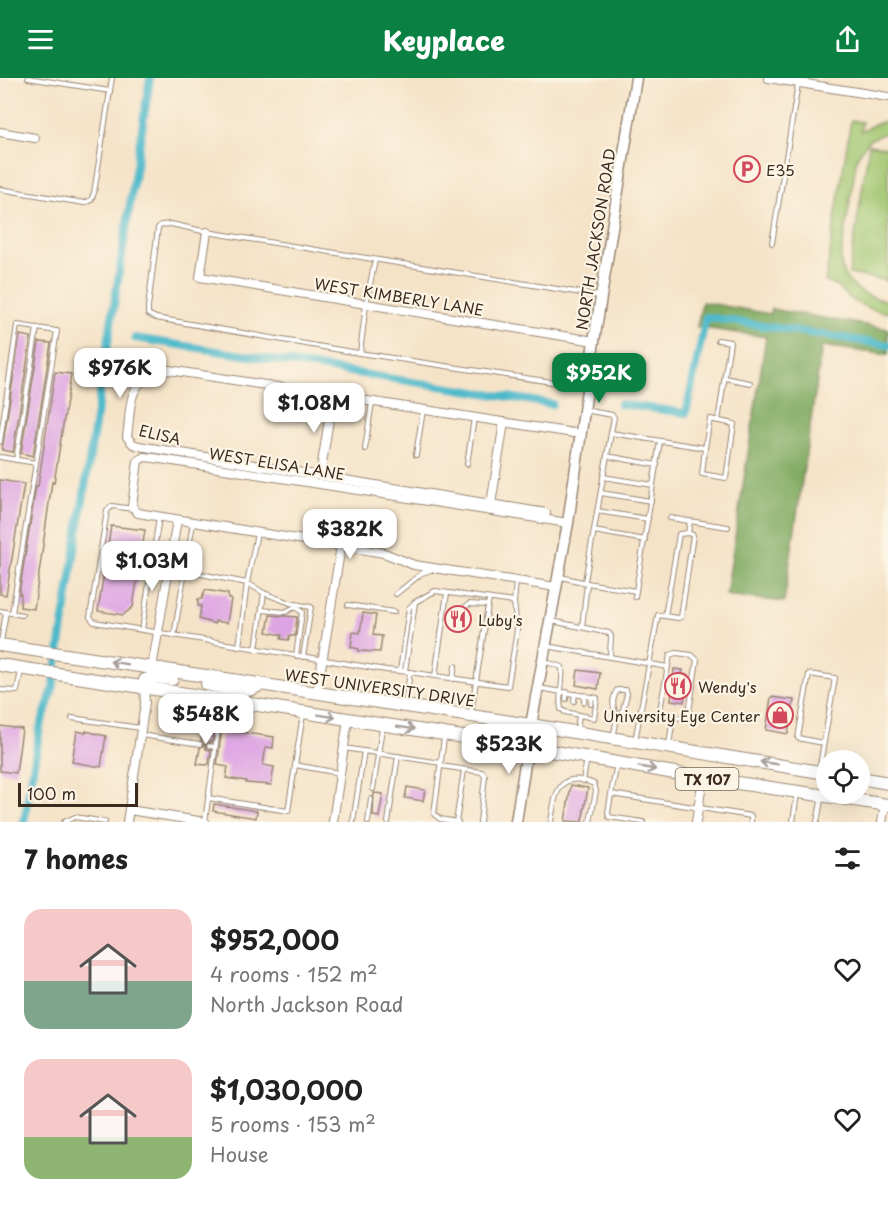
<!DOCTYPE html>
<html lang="en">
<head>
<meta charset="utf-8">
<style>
	:root { --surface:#fff; --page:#f2f2f2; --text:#222; --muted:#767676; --accent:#0b8043 }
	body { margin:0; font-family:"Playpen Sans",sans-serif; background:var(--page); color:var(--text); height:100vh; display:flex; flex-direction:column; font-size:22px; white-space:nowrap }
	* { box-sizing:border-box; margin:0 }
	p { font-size:20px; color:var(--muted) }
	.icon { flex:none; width:33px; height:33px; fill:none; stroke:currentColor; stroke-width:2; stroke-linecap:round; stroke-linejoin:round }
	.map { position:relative; height:744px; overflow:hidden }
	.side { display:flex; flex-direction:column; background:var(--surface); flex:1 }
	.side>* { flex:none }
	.buttons { position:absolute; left:816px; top:672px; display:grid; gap:12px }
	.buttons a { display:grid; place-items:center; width:54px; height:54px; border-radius:50%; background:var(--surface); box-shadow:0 6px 24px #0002; font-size:30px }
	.scale { position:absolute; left:18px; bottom:15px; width:120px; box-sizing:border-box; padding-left:6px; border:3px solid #3b2a1e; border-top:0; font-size:16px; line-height:21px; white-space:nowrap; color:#3b2a1e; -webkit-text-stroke:4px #fcf5e5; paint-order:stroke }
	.price { position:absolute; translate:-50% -51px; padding:0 14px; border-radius:12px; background:#fff; color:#222; font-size:20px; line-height:39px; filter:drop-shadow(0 2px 3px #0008) }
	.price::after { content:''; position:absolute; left:50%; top:36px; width:18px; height:14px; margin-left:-9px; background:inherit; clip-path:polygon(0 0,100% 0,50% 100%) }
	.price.selected { background:var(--accent); color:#fff }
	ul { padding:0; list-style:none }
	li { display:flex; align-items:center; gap:18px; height:150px; padding:0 24px }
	li span { display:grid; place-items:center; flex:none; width:168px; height:120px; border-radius:18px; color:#555 }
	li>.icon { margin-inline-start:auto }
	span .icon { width:72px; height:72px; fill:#fffc; stroke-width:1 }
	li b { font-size:26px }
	h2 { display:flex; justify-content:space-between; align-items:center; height:72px; padding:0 24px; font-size:26px }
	header { display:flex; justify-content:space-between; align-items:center; height:78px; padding:0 24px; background:var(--accent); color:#fff; font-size:27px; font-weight:800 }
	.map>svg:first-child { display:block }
	.green { fill:#a0c670; stroke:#6e7847; stroke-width:1.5 }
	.forest { fill:#80ab62; stroke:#5e6a40; stroke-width:1.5 }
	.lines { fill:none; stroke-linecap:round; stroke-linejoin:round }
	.canal { stroke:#4eb9cb; stroke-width:8 }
	.building { fill:#dda3e3 }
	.service-casing { stroke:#988673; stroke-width:6 }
	.minor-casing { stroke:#988673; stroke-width:10 }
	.secondary-casing { stroke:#988673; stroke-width:13 }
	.primary-casing { stroke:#988673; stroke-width:14 }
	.service { stroke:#fff; stroke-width:4 }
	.minor { stroke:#fff; stroke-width:8 }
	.secondary { stroke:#fff; stroke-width:10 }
	.primary { stroke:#fff; stroke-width:12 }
	.oneway { stroke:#a79f9a }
	.labels { text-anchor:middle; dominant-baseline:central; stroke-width:4.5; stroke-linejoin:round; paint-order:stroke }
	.shield { fill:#fcf5e5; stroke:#75675a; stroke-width:1.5 }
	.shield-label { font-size:14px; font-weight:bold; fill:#3b2a1e }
	.poi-label { font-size:15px; fill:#3b2a1e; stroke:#fcf5e5; text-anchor:start }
	.street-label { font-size:15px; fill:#3b2a1e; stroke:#fcf5e5 }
</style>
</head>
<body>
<header><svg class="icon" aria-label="menu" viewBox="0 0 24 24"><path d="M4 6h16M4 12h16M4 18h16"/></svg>Keyplace<svg class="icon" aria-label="share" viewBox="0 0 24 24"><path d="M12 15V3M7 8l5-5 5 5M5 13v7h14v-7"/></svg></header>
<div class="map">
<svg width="888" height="744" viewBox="0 0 888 744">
	<rect width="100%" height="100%" fill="#fcf5e5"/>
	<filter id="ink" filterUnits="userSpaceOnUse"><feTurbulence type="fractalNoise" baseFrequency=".0167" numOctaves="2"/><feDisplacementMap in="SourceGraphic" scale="12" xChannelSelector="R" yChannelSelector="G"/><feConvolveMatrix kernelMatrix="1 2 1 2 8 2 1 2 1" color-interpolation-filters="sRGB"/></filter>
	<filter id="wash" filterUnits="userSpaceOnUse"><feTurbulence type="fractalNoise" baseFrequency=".008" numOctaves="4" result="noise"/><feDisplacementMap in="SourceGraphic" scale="24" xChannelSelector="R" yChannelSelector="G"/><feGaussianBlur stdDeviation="1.35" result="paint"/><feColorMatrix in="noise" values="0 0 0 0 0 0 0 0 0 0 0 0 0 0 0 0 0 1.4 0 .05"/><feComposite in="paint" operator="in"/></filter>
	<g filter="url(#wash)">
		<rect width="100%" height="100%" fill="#f5e3c8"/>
		<g class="green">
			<path d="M851 42 862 44 861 53 873 47 888 42V54L869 62 857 79 841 179C840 206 864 219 888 223V235C873 233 860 228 848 219 838 211 838 206 825 204Z"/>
			<polygon points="869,67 888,70 888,203 849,196"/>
		</g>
		<polygon class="forest" points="702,224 770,236 771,231 888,251 888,277 822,268 784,524 726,517 766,259 697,249"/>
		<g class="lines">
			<g class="canal">
				<polyline points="135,260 552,326"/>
				<polyline points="620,326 686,335 706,239 888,267"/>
				<polyline points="24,744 40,650 53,611 150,0"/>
			</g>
		</g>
		<g id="blocks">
			<g class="building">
				<polygon points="20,257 31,259 13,374 2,372"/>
				<polygon points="39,264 51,265 33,378 21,375"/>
				<polygon points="55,294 71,296 54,405 52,404 34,531 20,529 21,516 19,516 36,408 38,408"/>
				<polygon points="0,402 24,406 6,517 0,516"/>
				<polygon points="111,448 145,452 133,529 123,537 98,533"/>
				<polygon points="205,512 228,516 228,520 231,521 227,545 215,543 215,546 199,541 201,528 198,528 198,521 202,521"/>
				<polygon points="363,535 376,537 373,557 382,558 380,574 359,573 359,571 351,569 353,554 360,555"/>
				<polygon points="270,537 297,539 295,558 289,558 289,562 281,561 282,557 267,554"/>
				<polygon points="674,591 683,592 682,596 688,597 684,624 671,622"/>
				<polygon points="578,592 600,595 598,611 576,607"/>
				<polygon points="771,619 794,622 788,656 766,652"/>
				<polygon points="203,646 212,648 212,650 214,651 212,664 208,664 205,667 206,671 211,672 209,686 206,687 197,686 200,670 204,667 201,662"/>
				<polygon points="0,648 22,651 16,695 0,693"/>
				<polygon points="222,652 274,659 273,670 266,669 263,687 274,689 271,707 246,705 246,703 226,700 228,689 217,687"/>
				<polygon points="77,653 86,655 86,653 106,658 101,689 72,684"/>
				<polygon points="571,707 588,710 582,744 565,743"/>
				<polygon points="407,709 425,712 423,723 405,720"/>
				<polygon points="374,715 383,716 379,739 373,738"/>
				<polygon points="214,726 257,733 256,740 213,733"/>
			</g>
		</g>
	</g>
	<g filter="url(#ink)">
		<use href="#blocks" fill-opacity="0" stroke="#988673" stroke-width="1.5"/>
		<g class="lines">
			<defs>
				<g id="service">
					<polyline points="28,0 110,13"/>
					<polyline points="0,111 84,125 91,122 94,115 112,0"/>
					<polyline points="772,165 798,6"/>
					<polyline points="360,275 366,226 375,182"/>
					<polyline points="725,300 750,305"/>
					<polyline points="585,309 346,273 156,240 148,236 148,229 158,150 161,147 171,146 207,154 600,218"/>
					<polyline points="584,332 612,337 614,339 611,355"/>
					<polyline points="718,343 730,264 718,262"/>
					<polyline points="0,364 17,247 57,253 12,535"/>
					<polyline points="365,371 372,324"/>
					<polyline points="416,377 423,332"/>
					<polyline points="607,378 657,387"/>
					<polyline points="0,379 36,385"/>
					<polyline points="16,382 37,250"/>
					<polyline points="467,386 474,340"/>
					<polyline points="603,399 653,407"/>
					<polyline points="601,415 651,423"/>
					<polyline points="133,431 112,428 107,433 90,539 94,544 386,592 410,594"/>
					<polyline points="597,433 648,441"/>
					<polyline points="670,440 728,449"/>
					<polyline points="594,453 645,462"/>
					<polyline points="688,455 690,443"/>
					<polyline points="185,493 247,505 264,515 290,525 311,529 303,579"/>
					<polyline points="561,499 587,505 582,549"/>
					<polyline points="585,503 611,355 705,370 710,341 734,346 726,400 702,396 705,370"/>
					<polyline points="587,505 636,513"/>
					<polyline points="396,516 422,495 431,492"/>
					<polyline points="635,519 660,363"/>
					<polyline points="348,527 394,534"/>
					<polyline points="262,532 285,534 295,529 302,534 296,578"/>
					<polyline points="0,533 6,534 1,564"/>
					<polyline points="6,534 22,537"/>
					<polyline points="463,538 464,530 469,526 487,527"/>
					<polyline points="552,543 609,555 611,558 610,578"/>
					<polyline points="142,552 159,439"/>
					<polyline points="174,558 193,445"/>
					<polyline points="546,568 668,589"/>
					<polyline points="239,569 247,505 257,455"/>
					<polyline points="256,571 264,515"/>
					<polygon points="676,575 692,577 697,582 689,634 681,640 663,637 660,632 670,577"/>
					<polyline points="400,593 409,530 415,524 435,513 514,524"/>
					<polyline points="405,593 415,525"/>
					<polyline points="435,598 508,608 517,552 514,524 516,504"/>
					<polyline points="453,601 455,588"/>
					<path d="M539 610 597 620 594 640 565 634 561 631C558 617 564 603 562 589L543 583"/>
					<polyline points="0,612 17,613 21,593"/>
					<polyline points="566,621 567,614"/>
					<polyline points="574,623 575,616"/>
					<polyline points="584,624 585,617"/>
					<polyline points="591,626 592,619"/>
					<polyline points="405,627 410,594 435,598 447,515"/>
					<polyline points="471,635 489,521"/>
					<polyline points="72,640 140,650"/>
					<polyline points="577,651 579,637"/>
					<polyline points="141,657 200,666"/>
					<path d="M613 659C614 654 616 648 616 643 616 629 609 628 617 612H626L627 616 623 632 616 640"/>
					<polyline points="444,660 434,736 440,741 458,744"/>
					<polyline points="635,663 658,537 678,540 681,539 693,457 688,455 679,456 665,538"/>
					<polyline points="669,667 673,639"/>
					<polyline points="209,668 215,669"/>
					<polyline points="344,670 441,685"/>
					<polyline points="295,687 339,695"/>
					<polyline points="441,688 482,694 485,698 480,744"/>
					<polyline points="819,693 835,600 809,596 798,660 823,665"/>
					<polyline points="583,703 587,680"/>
					<polyline points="373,711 382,650"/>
					<polyline points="611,716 617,686"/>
					<polyline points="208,720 288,733 303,636"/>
					<polyline points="205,743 222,623"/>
					<polyline points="64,744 75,739 105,744"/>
					<polyline points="353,744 364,673"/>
					<polyline points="368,744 371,721"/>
					<polyline points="388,744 398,678"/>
					<polyline points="456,744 464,692"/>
					<path d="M551 744C555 716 558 691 594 706L596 713 590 744"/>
					<polyline points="643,744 609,739 608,735 611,716 751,738 751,744"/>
					<polyline points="793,744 797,715"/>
					<polyline points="817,744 822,718"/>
				</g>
				<g id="minor">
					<polyline points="768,0 888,19"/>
					<polyline points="0,54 35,60"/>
					<polyline points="207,154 200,199 594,263"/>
					<polyline points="320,398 333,317"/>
					<polyline points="491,426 504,344"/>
					<path d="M546 435 139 368 133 366 127 359C132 323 126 300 169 292L580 356"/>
					<polyline points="556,509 414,487 384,475 138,435 132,428 138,383 144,379 154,380 568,445"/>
					<polyline points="152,590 177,442"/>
					<polyline points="317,615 341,468"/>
					<polyline points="129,732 205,744"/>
					<polyline points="127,744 145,625 144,609"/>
					<polyline points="333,744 348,641"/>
					<polyline points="696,744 703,700"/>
					<polyline points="882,744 885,727"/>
				</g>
				<polyline id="secondary" points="516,744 531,647 568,445 594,263 636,0"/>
				<g id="primary">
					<polyline points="0,567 531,647 826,695"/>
					<polyline points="0,587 527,669 703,700 888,727"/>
					<path d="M207 606C224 609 246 619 260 606"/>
					<polyline points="144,609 145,602 156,599 172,601"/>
					<polyline points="860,700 888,705"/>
				</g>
			</defs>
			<use href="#service" class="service-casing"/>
			<use href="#minor" class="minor-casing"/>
			<use href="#secondary" class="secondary-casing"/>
			<use href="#primary" class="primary-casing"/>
			<use href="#service" class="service"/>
			<use href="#minor" class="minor"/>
			<use href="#secondary" class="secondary"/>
			<use href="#primary" class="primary"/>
		</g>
		<defs><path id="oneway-shaft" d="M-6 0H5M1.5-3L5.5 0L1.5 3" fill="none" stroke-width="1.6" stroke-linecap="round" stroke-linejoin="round" transform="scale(1.5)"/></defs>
		<g class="oneway">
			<use href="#oneway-shaft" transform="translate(119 585) rotate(-171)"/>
			<use href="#oneway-shaft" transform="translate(327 638) rotate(9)"/>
			<use href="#oneway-shaft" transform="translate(406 650) rotate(9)"/>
			<use href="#oneway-shaft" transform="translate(769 685) rotate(-171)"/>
			<use href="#oneway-shaft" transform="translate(647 690) rotate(10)"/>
		</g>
	</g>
	<defs>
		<symbol id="parking-ring" viewBox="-11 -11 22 22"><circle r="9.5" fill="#fcf5e5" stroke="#d1495b" stroke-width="1.5"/><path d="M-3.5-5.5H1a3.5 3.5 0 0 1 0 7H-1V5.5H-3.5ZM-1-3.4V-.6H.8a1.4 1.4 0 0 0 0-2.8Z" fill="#d1495b"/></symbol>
		<symbol id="restaurant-ring" viewBox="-11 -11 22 22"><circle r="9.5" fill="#fcf5e5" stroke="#d1495b" stroke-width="1.5"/><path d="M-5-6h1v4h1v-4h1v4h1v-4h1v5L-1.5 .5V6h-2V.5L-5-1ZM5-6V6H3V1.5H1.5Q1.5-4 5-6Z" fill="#d1495b"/></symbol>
		<symbol id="shop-ring" viewBox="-11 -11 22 22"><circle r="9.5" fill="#fcf5e5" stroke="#d1495b" stroke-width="1.5"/><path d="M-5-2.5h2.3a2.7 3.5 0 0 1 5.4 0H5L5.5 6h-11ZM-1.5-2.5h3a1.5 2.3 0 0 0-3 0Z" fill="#d1495b"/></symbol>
	</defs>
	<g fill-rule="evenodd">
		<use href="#parking-ring" x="732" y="76" width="30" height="30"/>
		<use href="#restaurant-ring" x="443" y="526" width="30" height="30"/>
		<use href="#restaurant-ring" x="663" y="593" width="30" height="30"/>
		<use href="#shop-ring" x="765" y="622" width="30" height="30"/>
	</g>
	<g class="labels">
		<rect class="shield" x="675.5" y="690" width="63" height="22" rx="4.5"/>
		<g class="shield-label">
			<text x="707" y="701">TX 107</text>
		</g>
		<g class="poi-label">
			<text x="766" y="91">E35</text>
			<text x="478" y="541">Luby's</text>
			<text x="698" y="608">Wendy's</text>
			<text x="760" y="637" text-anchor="end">University Eye Center</text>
		</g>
		<g class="street-label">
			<text transform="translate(595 161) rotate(-81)">NORTH JACKSON ROAD</text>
			<text transform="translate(399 218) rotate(9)">WEST KIMBERLY LANE</text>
			<text transform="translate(160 356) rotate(13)">ELISA</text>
			<text transform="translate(277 385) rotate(9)">WEST ELISA LANE</text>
			<text transform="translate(380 609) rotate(8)">WEST UNIVERSITY DRIVE</text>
		</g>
	</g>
</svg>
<div class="buttons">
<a><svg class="icon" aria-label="locate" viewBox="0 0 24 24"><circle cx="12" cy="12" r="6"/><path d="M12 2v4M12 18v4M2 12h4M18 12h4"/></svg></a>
</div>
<div class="scale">100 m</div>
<b class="price" style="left:120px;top:321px">$976K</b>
<b class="price selected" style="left:599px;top:326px">$952K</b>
<b class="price" style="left:314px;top:356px">$1.08M</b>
<b class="price" style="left:350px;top:482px">$382K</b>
<b class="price" style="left:152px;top:514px">$1.03M</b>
<b class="price" style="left:206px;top:667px">$548K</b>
<b class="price" style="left:509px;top:697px">$523K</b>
</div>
<section class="side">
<h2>7 homes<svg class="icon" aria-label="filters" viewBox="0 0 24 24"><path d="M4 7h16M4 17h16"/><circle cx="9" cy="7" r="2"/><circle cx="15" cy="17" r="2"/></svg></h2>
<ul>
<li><span style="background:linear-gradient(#f6c9c9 60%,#7fa58c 0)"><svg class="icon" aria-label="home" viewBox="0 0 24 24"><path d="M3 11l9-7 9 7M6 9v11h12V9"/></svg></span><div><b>$952,000</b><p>4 rooms · 152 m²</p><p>North Jackson Road</p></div><svg class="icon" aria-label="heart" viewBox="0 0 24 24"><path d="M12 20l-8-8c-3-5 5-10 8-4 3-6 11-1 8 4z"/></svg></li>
<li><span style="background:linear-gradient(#f6c9c9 65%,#8fb573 0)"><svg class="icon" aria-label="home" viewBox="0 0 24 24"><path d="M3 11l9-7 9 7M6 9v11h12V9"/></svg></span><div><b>$1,030,000</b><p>5 rooms · 153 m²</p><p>House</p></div><svg class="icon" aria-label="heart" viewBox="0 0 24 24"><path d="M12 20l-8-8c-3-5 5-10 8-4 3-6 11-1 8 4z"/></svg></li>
</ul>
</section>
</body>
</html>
